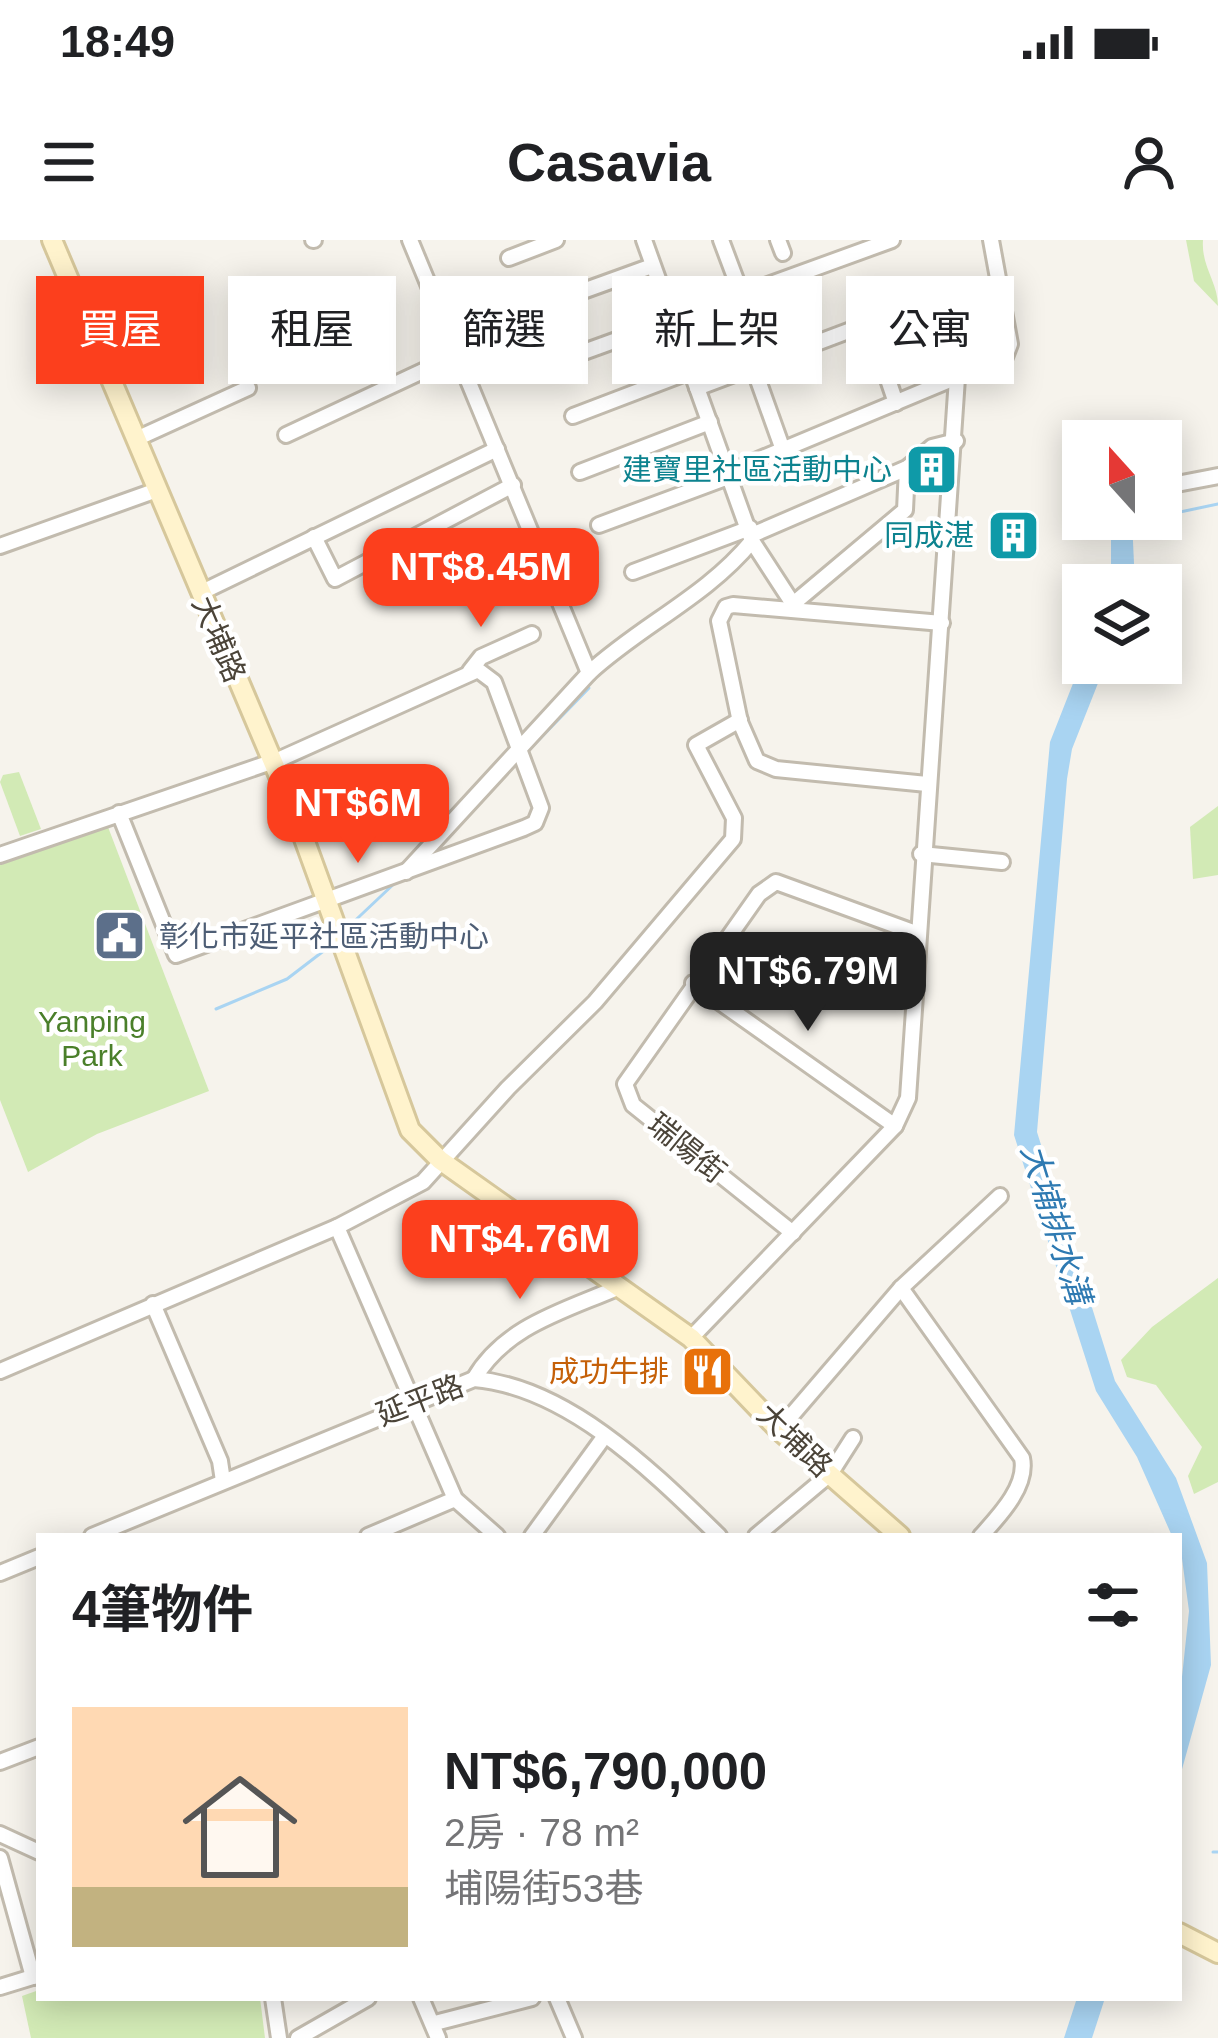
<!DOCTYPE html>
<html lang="zh-TW">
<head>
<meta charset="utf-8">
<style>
	:root { --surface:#fff; --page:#f2f2f2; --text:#202124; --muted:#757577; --line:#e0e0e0; --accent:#fc3f1d }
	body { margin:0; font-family:Helvetica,"Noto Sans TC",sans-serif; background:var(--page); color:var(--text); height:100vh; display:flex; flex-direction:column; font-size:45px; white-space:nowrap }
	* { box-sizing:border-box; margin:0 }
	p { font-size:39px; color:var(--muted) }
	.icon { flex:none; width:66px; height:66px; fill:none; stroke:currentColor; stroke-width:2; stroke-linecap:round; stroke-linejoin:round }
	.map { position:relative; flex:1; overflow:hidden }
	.sheet { position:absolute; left:36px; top:1293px; width:1146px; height:468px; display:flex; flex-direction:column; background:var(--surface); border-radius:0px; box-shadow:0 6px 30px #0003 }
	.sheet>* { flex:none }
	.guide { position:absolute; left:36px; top:36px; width:1146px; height:108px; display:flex; gap:24px }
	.needle { width:78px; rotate:339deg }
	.tools { position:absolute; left:1062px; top:180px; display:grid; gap:24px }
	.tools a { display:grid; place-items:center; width:120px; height:120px; border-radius:0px; background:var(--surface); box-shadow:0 6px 30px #0003; font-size:60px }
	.price { position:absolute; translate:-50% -102px; padding:0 27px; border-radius:24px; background:var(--accent); color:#fff; font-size:39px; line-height:78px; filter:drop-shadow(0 3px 6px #0008) }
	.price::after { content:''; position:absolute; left:50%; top:72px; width:36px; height:27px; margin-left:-18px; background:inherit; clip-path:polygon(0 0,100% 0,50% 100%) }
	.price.current { background:#222; color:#fff }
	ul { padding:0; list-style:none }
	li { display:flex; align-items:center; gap:36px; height:300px; padding:0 36px }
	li+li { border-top:3px solid var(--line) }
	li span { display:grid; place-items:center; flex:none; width:336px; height:240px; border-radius:0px; color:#555 }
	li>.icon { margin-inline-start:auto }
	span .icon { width:144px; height:144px; fill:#fffc; stroke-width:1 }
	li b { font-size:51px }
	h2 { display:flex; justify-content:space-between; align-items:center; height:144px; padding:0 36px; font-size:51px }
	.pill { padding:0 42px; border-radius:0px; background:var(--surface); box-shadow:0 6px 30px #0003; font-size:42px; line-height:108px }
	.pill.current { background:var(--accent); color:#fff }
	.status { display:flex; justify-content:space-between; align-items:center; height:84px; padding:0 60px; background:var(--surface); direction:ltr }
	.status svg { height:33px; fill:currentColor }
	header { display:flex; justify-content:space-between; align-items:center; height:156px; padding:0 36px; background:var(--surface); font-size:54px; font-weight:800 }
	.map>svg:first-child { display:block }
	.green { fill:#d2eab5 }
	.water { fill:#a9d4f2 }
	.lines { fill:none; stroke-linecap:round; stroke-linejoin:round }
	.stream { stroke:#a9d4f2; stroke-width:3 }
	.street-casing { stroke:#c2bbae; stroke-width:20 }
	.secondary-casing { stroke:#d6c79b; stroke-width:24 }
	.street { stroke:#fff; stroke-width:14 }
	.secondary { stroke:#fff3cd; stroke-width:18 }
	.labels { text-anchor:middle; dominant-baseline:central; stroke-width:9; stroke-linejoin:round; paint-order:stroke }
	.culture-label { font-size:30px; fill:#0d838f; stroke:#fff; text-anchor:end }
	.street-label { font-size:30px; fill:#4b4439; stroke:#fff }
	.service-label { font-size:30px; fill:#4e5e75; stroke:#fff; text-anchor:start }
	.park-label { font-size:30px; fill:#4a7f2a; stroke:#fff }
	.food-label { font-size:30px; fill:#c56008; stroke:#fff; text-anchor:end }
	.water-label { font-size:33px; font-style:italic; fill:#2e7ab2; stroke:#fff }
</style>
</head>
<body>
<div class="status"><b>18:49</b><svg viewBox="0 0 49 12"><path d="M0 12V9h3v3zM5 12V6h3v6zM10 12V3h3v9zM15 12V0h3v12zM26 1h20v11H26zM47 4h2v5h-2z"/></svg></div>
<header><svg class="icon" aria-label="menu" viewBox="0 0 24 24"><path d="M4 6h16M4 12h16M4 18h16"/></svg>Casavia<svg class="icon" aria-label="person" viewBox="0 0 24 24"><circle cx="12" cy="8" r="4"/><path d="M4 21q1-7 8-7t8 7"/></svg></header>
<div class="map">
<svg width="1218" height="1798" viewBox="0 0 1218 1798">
	<rect width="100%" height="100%" fill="#f6f3ec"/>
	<g class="green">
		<path d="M1186 0H1203C1201 27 1218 42 1218 66L1194 41Z"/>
		<polygon points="19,532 41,589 20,596 0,542 3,535"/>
		<polygon points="1218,566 1218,635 1193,639 1190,587"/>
		<polygon points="108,587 209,851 97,894 28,932 0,860 0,625"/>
		<polygon points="1218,1038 1218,1242 1194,1254 1188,1236 1202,1207 1156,1145 1127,1137 1121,1120 1152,1087"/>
		<polygon points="39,1750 39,1758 260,1758 265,1798 31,1798 22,1756"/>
	</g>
	<g class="water">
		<polygon points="1132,280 1135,345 1111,345 1111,285"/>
		<polygon points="1083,418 1083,423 1106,423 1072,509 1067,539 1037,892 1115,1141 1176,1238 1207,1323 1211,1425 1179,1540 1179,1465 1189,1371 1179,1296 1172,1296 1137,1217 1096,1151 1014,895 1050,502"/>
		<polygon points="1077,1758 1105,1758 1092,1798 1064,1798"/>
	</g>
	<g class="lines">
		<g class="stream">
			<polyline points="1161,276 1218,264"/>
			<polyline points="1133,283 1149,279"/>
			<polyline points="528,511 589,448"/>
			<polyline points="491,550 518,522"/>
			<polyline points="344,691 398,640"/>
			<polyline points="216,769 287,739 334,703"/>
			<polyline points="1213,1612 1218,1612"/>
		</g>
		<defs>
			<g id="street">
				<polyline points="313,0 314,0"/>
				<polyline points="410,0 589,433"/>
				<polyline points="644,0 752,301 793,364 905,270 907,228"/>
				<polyline points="721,0 742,56"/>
				<polyline points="778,0 783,13"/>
				<polyline points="509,18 556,0"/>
				<polyline points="522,73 652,26"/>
				<polyline points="545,126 892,0"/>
				<polyline points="754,129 783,210"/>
				<polyline points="697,148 896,73 905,93"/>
				<polyline points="896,163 877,107 1004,58"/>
				<polyline points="573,176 691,131"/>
				<polyline points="286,195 457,115"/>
				<polyline points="136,199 248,148"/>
				<polyline points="580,232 710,182"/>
				<polyline points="729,232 1005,117 1010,104 991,0"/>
				<polyline points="1161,247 1218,236"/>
				<polyline points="599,285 731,236"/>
				<polyline points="752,295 907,228 932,207 956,201"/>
				<polyline points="314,297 335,339 513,245"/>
				<polyline points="0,306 157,250"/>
				<polyline points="633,332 750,288"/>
				<polyline points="200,353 497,209"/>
				<polyline points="470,431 481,417 532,394"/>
				<polyline points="927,544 776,529 757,521 740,482 719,381 726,367 733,365 942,383"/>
				<polyline points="921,614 1002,622"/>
				<polyline points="0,615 280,519 478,430 494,442 541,568 535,583 524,588 176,715 119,573"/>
				<path d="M406 632 589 433C641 385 706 357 752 301"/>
				<polyline points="693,743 895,886"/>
				<polyline points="337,987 455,1259 497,1296"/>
				<polyline points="793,993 633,865 625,844 759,654 776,642 916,693"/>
				<path d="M901 1048 1022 1218C1028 1246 999 1276 981 1296"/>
				<polyline points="153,1064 220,1221 223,1241"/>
				<polyline points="691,1098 895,886 908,858 957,138"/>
				<polyline points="0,1131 337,987 423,942 508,848 595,762 733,599 734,578 696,505 740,480"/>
				<path d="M474 1139C505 1086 564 1071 617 1048"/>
				<polyline points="779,1190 901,1048 1000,956"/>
				<path d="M92 1296 474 1139C569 1147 654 1233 719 1296"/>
				<polyline points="368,1296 455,1259"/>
				<polyline points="532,1296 604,1197"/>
				<polyline points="756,1296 830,1234 853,1198"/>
				<polyline points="0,1333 39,1317"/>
				<polyline points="0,1522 39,1507"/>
				<polyline points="0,1594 39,1612"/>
				<polyline points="0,1618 33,1737"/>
				<polyline points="0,1747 39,1735"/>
				<polyline points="273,1758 279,1798"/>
				<polyline points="421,1758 438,1798"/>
				<polyline points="557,1758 574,1798"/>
				<polyline points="435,1783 532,1758"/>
				<polyline points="298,1798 368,1758"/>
			</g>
			<g id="secondary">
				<polyline points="52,0 295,574 410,890 440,920 691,1098 779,1190 900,1296"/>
				<polyline points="1179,1693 1218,1713"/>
			</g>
		</defs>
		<use href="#street" class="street-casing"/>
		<use href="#secondary" class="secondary-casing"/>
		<use href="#street" class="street"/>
		<use href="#secondary" class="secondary"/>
	</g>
	<defs>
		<symbol id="building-square" viewBox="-11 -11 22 22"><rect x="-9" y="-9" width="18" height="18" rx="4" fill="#0f9aa8" stroke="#fff"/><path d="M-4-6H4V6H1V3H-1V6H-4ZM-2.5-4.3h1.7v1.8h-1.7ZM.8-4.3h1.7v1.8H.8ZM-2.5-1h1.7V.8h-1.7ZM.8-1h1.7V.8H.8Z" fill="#fff"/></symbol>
		<symbol id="civic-square" viewBox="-11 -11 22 22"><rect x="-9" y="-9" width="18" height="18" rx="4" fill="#5c6f8a" stroke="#fff"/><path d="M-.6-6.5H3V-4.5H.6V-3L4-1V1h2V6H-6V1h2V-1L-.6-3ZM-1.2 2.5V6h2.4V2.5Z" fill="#fff"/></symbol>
		<symbol id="restaurant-square" viewBox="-11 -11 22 22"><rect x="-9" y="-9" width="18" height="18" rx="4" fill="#e8710a" stroke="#fff"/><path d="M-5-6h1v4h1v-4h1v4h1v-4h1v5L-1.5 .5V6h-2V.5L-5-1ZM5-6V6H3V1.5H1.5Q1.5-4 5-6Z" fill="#fff"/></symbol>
	</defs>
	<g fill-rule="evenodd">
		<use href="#building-square" x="902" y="200" width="59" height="59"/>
		<use href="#building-square" x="984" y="266" width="59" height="59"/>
		<use href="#civic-square" x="90" y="666" width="59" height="59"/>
		<use href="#restaurant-square" x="678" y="1102" width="59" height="59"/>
	</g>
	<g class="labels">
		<g class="culture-label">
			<text x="892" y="229">建寶里社區活動中心</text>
			<text x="974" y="295">同成湛</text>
		</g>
		<g class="street-label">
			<text transform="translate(219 399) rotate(67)">大埔路</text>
			<text transform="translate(687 908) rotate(39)">瑞陽街</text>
			<text transform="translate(420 1160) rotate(-21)">延平路</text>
			<text transform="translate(795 1200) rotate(44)">大埔路</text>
		</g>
		<g class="service-label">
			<text x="159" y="696">彰化市延平社區活動中心</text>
		</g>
		<g class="park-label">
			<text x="92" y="781">Yanping<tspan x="92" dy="34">Park</tspan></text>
		</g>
		<g class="food-label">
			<text x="669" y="1131">成功牛排</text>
		</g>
		<g class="water-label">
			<text transform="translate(1056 984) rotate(73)">大埔排水溝</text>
		</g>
	</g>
</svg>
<div class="tools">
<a><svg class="needle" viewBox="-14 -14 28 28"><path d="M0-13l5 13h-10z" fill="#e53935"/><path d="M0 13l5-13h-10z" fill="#757577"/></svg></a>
<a><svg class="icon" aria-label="layers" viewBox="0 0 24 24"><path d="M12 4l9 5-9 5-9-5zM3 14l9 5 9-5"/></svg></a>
</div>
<b class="price" style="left:481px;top:390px">NT$8.45M</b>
<b class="price" style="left:358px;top:626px">NT$6M</b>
<b class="price current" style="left:808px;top:794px">NT$6.79M</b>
<b class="price" style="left:520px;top:1062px">NT$4.76M</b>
<div class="guide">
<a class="pill current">買屋</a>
<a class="pill">租屋</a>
<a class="pill">篩選</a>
<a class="pill">新上架</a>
<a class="pill">公寓</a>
</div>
<section class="sheet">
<h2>4筆物件<svg class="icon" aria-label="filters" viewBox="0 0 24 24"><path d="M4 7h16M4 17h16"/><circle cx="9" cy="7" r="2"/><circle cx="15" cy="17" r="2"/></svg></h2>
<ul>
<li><span style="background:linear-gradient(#ffd9b3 75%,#c2b280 0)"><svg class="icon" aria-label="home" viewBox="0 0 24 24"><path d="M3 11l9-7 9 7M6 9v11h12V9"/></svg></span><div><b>NT$6,790,000</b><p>2房 · 78 m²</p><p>埔陽街53巷</p></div></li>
</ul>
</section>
</div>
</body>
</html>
